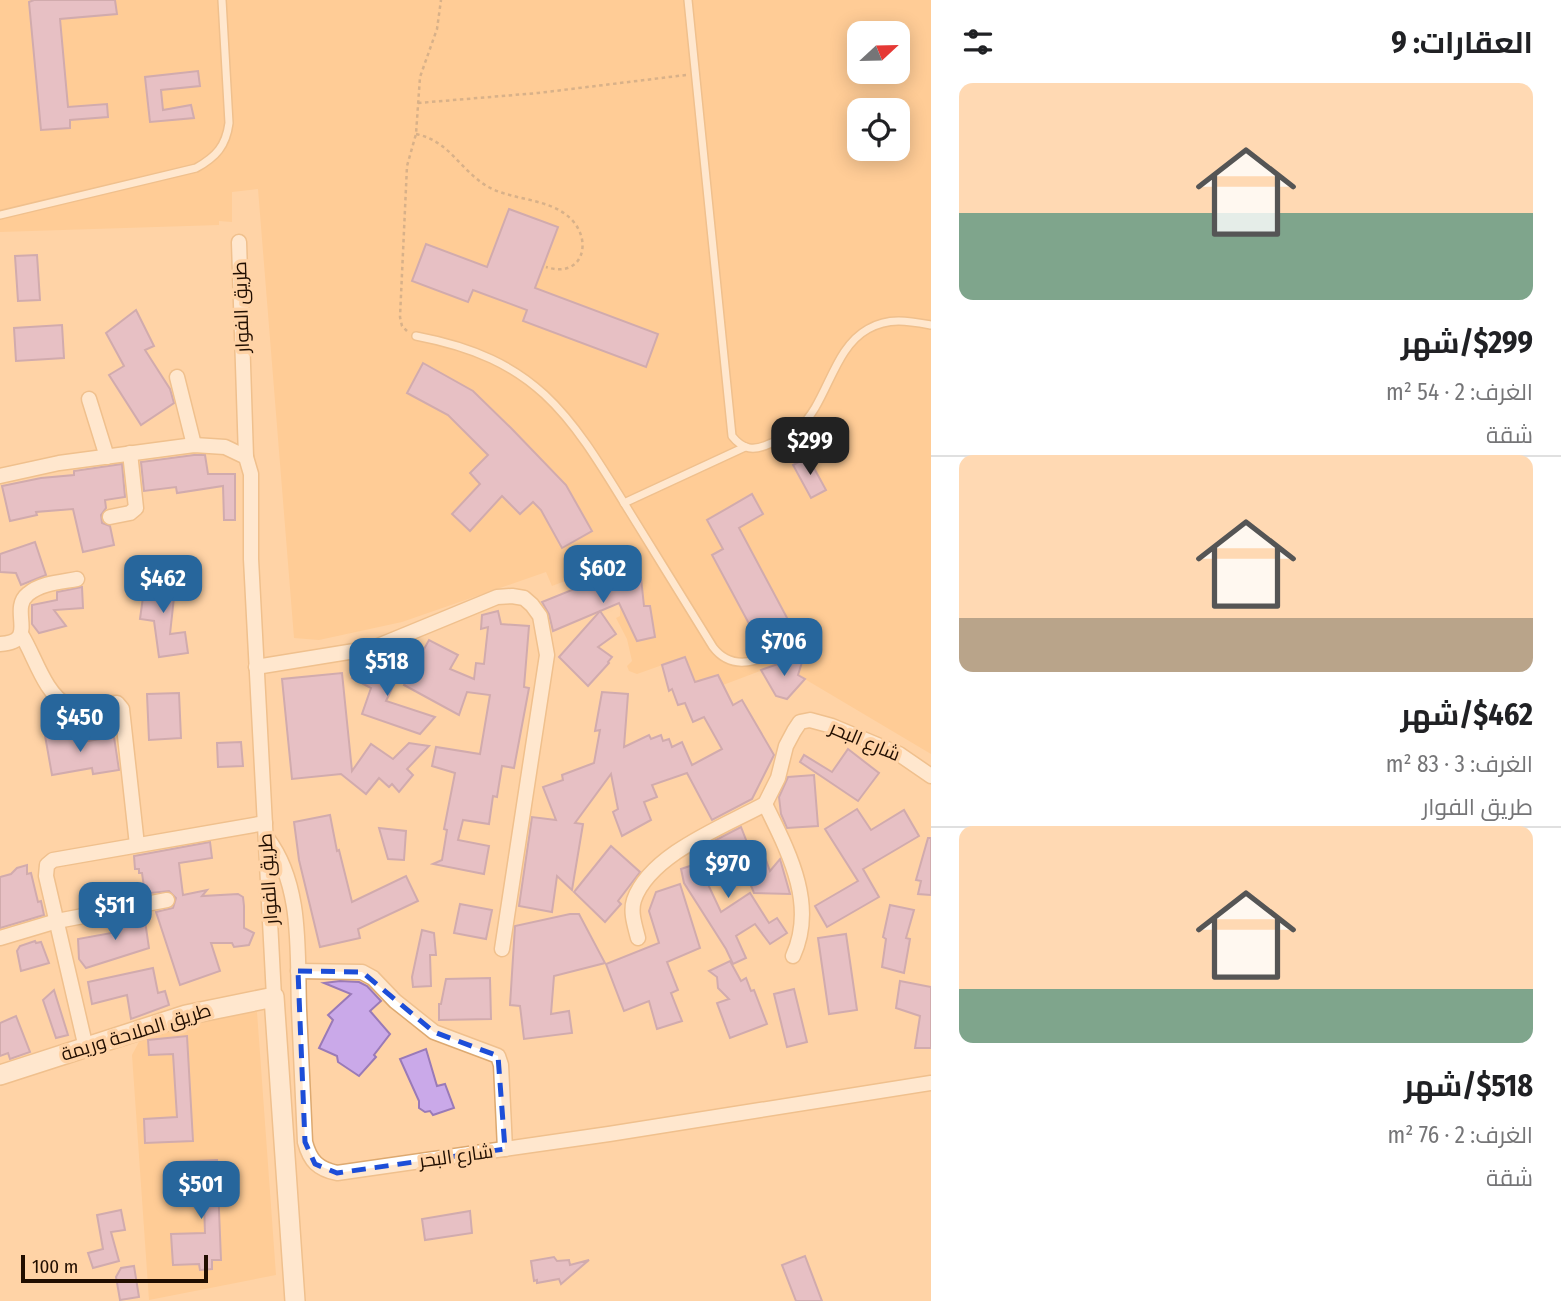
<!DOCTYPE html>
<html lang="ar">
<head>
<meta charset="utf-8">
<style>
	:root { --surface:#fff; --page:#f2f2f2; --text:#202124; --muted:#757577; --line:#e0e0e0; --accent:#27669c }
	body { margin:0; font-family:"Fira Sans Condensed",Cairo,sans-serif; background:var(--page); color:var(--text); direction:rtl; height:100vh; display:flex; flex-direction:column; font-size:26px; white-space:nowrap }
	* { box-sizing:border-box; margin:0 }
	p { font-size:23px; color:var(--muted) }
	.icon { flex:none; width:38px; height:38px; fill:none; stroke:currentColor; stroke-width:2; stroke-linecap:round; stroke-linejoin:round }
	.map { position:relative; flex:1; overflow:hidden; direction:ltr }
	.panel { display:flex; flex-direction:column; background:var(--surface); width:630px }
	.panel>* { flex:none }
	.needle { width:46px; rotate:68deg }
	.controls { position:absolute; left:847px; top:21px; display:grid; gap:14px }
	.controls a { display:grid; place-items:center; width:63px; height:63px; border-radius:14px; background:var(--surface); box-shadow:0 4px 18px #0003; font-size:35px }
	.scale { position:absolute; left:21px; bottom:18px; width:187px; box-sizing:border-box; padding-left:7px; border:4px solid #210e00; border-top:0; font-size:19px; line-height:24px; white-space:nowrap; color:#210e00; -webkit-text-stroke:5px #ffd3a6; paint-order:stroke }
	.price { position:absolute; translate:-50% -60px; padding:0 16px; border-radius:14px; background:var(--accent); color:#fff; font-size:23px; line-height:46px; filter:drop-shadow(0 2px 4px #0008) }
	.price::after { content:''; position:absolute; left:50%; top:42px; width:21px; height:16px; margin-left:-10px; background:inherit; clip-path:polygon(0 0,100% 0,50% 100%) }
	.price.on { background:#222; color:#fff }
	ul { padding:0; list-style:none }
	li { display:grid; align-content:center; gap:14px; height:371px; padding:0 28px }
	li+li { border-top:2px solid var(--line) }
	li span { display:grid; place-items:center; height:217px; border-radius:14px; color:#555 }
	li>.icon { margin-inline-start:auto }
	span .icon { width:126px; height:126px; fill:#fffc; stroke-width:1 }
	li b { font-size:30px }
	h2 { display:flex; justify-content:space-between; align-items:center; height:84px; padding:0 28px; font-size:30px }
	main { display:flex; flex:1; min-height:0 }
	.map>svg:first-child { display:block }
	.built { fill:#ffc383; fill-rule:evenodd }
	.building { fill:#caa9e9; stroke:#9a7ab7; stroke-width:2 }
	.lines { fill:none; stroke-linecap:round; stroke-linejoin:round }
	.lane-casing { stroke:#dda970; stroke-width:10 }
	.street-casing { stroke:#dda970; stroke-width:17 }
	.secondary-casing { stroke:#dda970; stroke-width:22 }
	.path { stroke:#a98766; stroke-width:2.5; stroke-dasharray:3.5 3.5; stroke-linecap:butt }
	.lane { stroke:#fff; stroke-width:7 }
	.street { stroke:#fff; stroke-width:14 }
	.secondary { stroke:#fff; stroke-width:19 }
	.marked { fill:none; stroke:#1d4ed8; stroke-width:5; stroke-dasharray:14 9; stroke-linejoin:round }
	.labels { text-anchor:middle; dominant-baseline:central; stroke-width:7; stroke-linejoin:round; paint-order:stroke }
	.street-label { font-size:19px; fill:#210e00; stroke:#ffd3a6 }
</style>
</head>
<body>
<main>
<section class="panel">
<h2>العقارات: 9<svg class="icon" aria-label="filters" viewBox="0 0 24 24"><path d="M4 7h16M4 17h16"/><circle cx="9" cy="7" r="2"/><circle cx="15" cy="17" r="2"/></svg></h2>
<ul>
<li><span style="background:linear-gradient(#ffd9b3 60%,#7fa58c 0)"><svg class="icon" aria-label="home" viewBox="0 0 24 24"><path d="M3 11l9-7 9 7M6 9v11h12V9"/></svg></span><div><b>$299/شهر</b><p>الغرف: 2 · 54 m²</p><p>شقة</p></div></li>
<li><span style="background:linear-gradient(#ffd9b3 75%,#b9a48a 0)"><svg class="icon" aria-label="home" viewBox="0 0 24 24"><path d="M3 11l9-7 9 7M6 9v11h12V9"/></svg></span><div><b>$462/شهر</b><p>الغرف: 3 · 83 m²</p><p>طريق الفوار</p></div></li>
<li><span style="background:linear-gradient(#ffd9b3 75%,#7fa58c 0)"><svg class="icon" aria-label="home" viewBox="0 0 24 24"><path d="M3 11l9-7 9 7M6 9v11h12V9"/></svg></span><div><b>$518/شهر</b><p>الغرف: 2 · 76 m²</p><p>شقة</p></div></li>
</ul>
</section>
<div class="map">
<svg width="931" height="1301" viewBox="0 0 931 1301">
	<rect width="100%" height="100%" fill="#ffd3a6"/>
	<g class="built">
		<path d="M0 0H931V754L798 675 803 659 789 660 723 685 718 675 695 682 685 657 637 674 629 671 627 666 632 661 627 639 616 618 620 616V606L610 570 588 578 586 573 552 586 546 572 402 622 319 640 294 638 258 189 232 192V222L219 221V225L0 232ZM859 33H898V72H859ZM859 110H898V149H859Z"/>
		<polygon points="257,1012 276,1275 149,1300 132,1055 142,1036 192,1020"/>
	</g>
	<g class="building">
		<polygon points="34,0 115,0 117,14 60,19 68,107 107,104 108,117 70,120 70,128 41,130 29,2"/>
		<polygon points="198,71 200,86 161,90 163,110 191,105 194,118 150,122 145,77"/>
		<polygon points="509,209 558,227 535,288 658,334 646,367 523,321 527,310 473,290 468,302 412,281 426,244 487,267"/>
		<polygon points="37,255 40,300 18,301 15,256"/>
		<polygon points="136,310 154,346 145,350 170,389 174,403 141,425 109,375 124,366 106,333"/>
		<polygon points="62,325 64,358 16,361 14,328"/>
		<polygon points="423,363 473,391 511,428 566,485 592,531 562,548 541,510 533,502 520,514 502,496 470,531 452,514 480,484 470,473 488,455 448,415 407,393"/>
		<polygon points="194,455 205,455 208,474 235,474 235,520 224,520 223,486 177,493 176,487 144,491 141,462"/>
		<polygon points="808,457 826,490 811,498 793,465"/>
		<polygon points="122,464 125,497 105,500 106,508 101,515 102,523 110,526 114,545 83,552 73,509 36,512 37,515 10,521 2,486 41,478 74,475 74,471"/>
		<polygon points="752,494 763,514 739,528 793,629 761,646 712,555 723,549 707,520"/>
		<polygon points="35,542 46,575 21,585 16,573 0,572 0,554"/>
		<polygon points="146,575 176,579 170,634 185,632 188,653 159,657 154,621 140,619"/>
		<polygon points="604,577 607,586 641,578 644,606 650,606 655,637 637,641 619,603 553,631 549,614 542,602"/>
		<polygon points="82,587 83,608 54,610 66,626 39,633 32,624 32,605 57,600 57,592"/>
		<polygon points="498,611 501,624 529,626 524,687 529,688 514,768 502,766 497,797 493,796 489,824 463,820 458,840 489,846 484,874 433,864 442,860 447,830 444,829 455,773 432,766 436,747 480,754 490,695 467,692 459,715 404,685 429,640 458,655 450,669 474,679 476,663 484,664 488,627 481,629 482,615"/>
		<polygon points="600,611 616,634 598,647 612,657 608,662 609,663 588,686 559,657"/>
		<polygon points="685,657 695,682 718,675 733,705 742,700 774,755 752,799 712,820 687,773 652,785 657,797 644,802 651,820 622,836 613,812 618,809 611,774 575,823 583,824 572,890 557,876 552,912 519,906 532,817 556,820 543,787 563,780 562,775 594,763 600,730 595,731 602,692 628,694 624,747 649,735 651,739 661,735 663,741 669,739 672,747 682,742 692,765 722,749 704,717 693,722 685,703 678,705 672,689 669,691 662,665"/>
		<polygon points="369,658 399,674 386,701 435,717 420,734 362,714 371,688 352,678 362,660"/>
		<polygon points="803,659 798,675 805,679 787,699 776,696 761,670 789,660"/>
		<polygon points="342,673 352,771 371,744 393,759 409,743 429,746 407,769 413,775 399,792 392,784 389,787 379,778 366,794 341,774 292,779 282,679"/>
		<polygon points="179,693 181,738 149,740 147,694"/>
		<polygon points="44,730 80,735 82,742 114,737 119,770 93,774 92,768 52,775"/>
		<polygon points="241,742 243,766 218,767 217,743"/>
		<polygon points="848,749 879,773 858,801 800,762 804,755 832,772"/>
		<polygon points="814,775 818,826 787,828 781,814 779,797 788,777"/>
		<polygon points="857,809 871,830 904,810 919,836 863,869 879,897 827,927 815,906 858,881 825,829"/>
		<polygon points="330,815 337,851 339,850 352,902 406,876 418,901 358,929 360,938 320,947 299,860 294,822"/>
		<polygon points="741,827 748,845 717,857 724,878 705,878 721,912 750,893 769,923 777,918 787,933 770,944 755,924 736,936 746,958 733,964 726,949 684,883 681,869 714,858 708,844"/>
		<polygon points="379,828 406,831 404,860 388,859"/>
		<polygon points="928,838 931,838 931,895 918,894 921,881 916,880"/>
		<polygon points="210,842 212,858 179,863 183,895 207,890 202,896 238,894 243,897 244,906 244,928 254,933 249,945 234,947 232,943 211,943 220,971 180,985 156,912 173,908 176,898 169,891 150,893 147,886 144,887 142,873 139,873 139,869 135,869 134,856"/>
		<polygon points="760,844 770,871 780,859 790,894 754,893 742,864 743,852"/>
		<polygon points="611,846 640,872 618,901 621,904 605,922 574,892"/>
		<polygon points="27,865 27,874 31,873 38,902 41,901 44,915 0,928 0,877 11,874 17,868"/>
		<polygon points="680,884 700,948 667,962 678,990 671,993 682,1021 657,1029 649,1001 624,1011 606,964 659,943 649,911 656,892"/>
		<polygon points="460,904 492,910 486,939 454,933"/>
		<polygon points="890,905 914,910 906,938 910,939 904,973 882,967 886,939 883,937"/>
		<polygon points="144,914 149,948 86,968 79,959 78,939 117,932 116,920"/>
		<polygon points="570,914 579,914 605,963 554,976 551,1014 569,1011 572,1033 524,1039 520,1006 510,1005 515,926"/>
		<polygon points="422,930 434,933 436,955 430,955 431,986 413,987 412,977"/>
		<polygon points="846,934 857,1010 829,1014 818,938"/>
		<polygon points="35,941 36,943 41,942 49,963 21,971 17,951 20,946"/>
		<polygon points="730,961 741,981 746,978 751,991 754,990 767,1024 730,1038 717,1003 729,999 718,988 717,977 709,971"/>
		<polygon points="153,968 158,993 165,991 169,1005 131,1019 127,995 92,1004 88,982"/>
		<polygon points="490,978 491,1019 439,1020 439,1004 441,1004 446,979"/>
		<polygon points="340,981 359,982 367,986 381,1001 370,1011 390,1034 374,1055 376,1057 359,1076 338,1062 337,1056 319,1048 333,1020 328,1015 351,994 324,983"/>
		<polygon points="900,981 931,987 931,1048 915,1048 920,1016 896,1008"/>
		<polygon points="794,989 807,1042 787,1047 774,994"/>
		<polygon points="54,990 68,1035 56,1038 43,1000"/>
		<polygon points="16,1016 30,1052 10,1059 8,1053 0,1056 0,1023"/>
		<polygon points="187,1036 193,1141 145,1143 144,1119 177,1117 173,1054 149,1055 148,1040"/>
		<polygon points="426,1049 437,1086 445,1084 454,1108 433,1115 430,1111 425,1112 419,1108 419,1101 400,1059"/>
		<polygon points="217,1160 221,1260 212,1260 212,1269 200,1270 199,1264 173,1265 171,1234 205,1233 203,1175 178,1176 177,1162"/>
		<polygon points="121,1210 125,1230 111,1232 119,1261 93,1268 88,1253 103,1249 97,1215"/>
		<polygon points="470,1211 472,1233 425,1240 422,1219"/>
		<polygon points="805,1256 822,1301 796,1301 782,1265"/>
		<polygon points="554,1257 557,1261 569,1260 570,1265 589,1260 561,1284 559,1279 537,1283 537,1280 534,1281 531,1261"/>
		<polygon points="134,1266 139,1297 120,1300 116,1277 121,1268"/>
	</g>
	<g class="lines">
		<defs>
			<g id="lane">
				<path d="M688 0 732 436C743 450 754 451 769 444 779 440 790 436 798 429 828 403 832 349 868 329 889 317 909 321 931 325"/>
				<path d="M0 215 196 168C216 157 226 146 229 123L222 0"/>
				<path d="M416 336C537 359 569 413 629 511 657 556 685 602 713 647 741 684 786 644 816 628"/>
				<polyline points="624,503 745,447"/>
			</g>
			<g id="street">
				<polyline points="239,242 246,457"/>
				<polyline points="177,377 194,445"/>
				<polyline points="89,399 107,457"/>
				<polyline points="0,476 59,463 194,445 225,447 246,457 251,474 251,559 274,997"/>
				<polyline points="110,517 130,513 136,508 130,453"/>
				<path d="M21 634C35 656 44 693 68 706L117 703 122 709 137 845"/>
				<path d="M0 644C40 642 8 610 28 594 41 583 61 582 77 579"/>
				<polyline points="256,667 373,648 497,597 512,596 524,598 532,605 540,616 547,655 502,949"/>
				<polyline points="765,804 778,778 786,746 794,731 800,722 810,720 832,726 899,754 931,776"/>
				<path d="M765 804C788 851 817 904 793 956"/>
				<path d="M267 838C303 885 297 952 299 1009 301 1053 303 1098 305 1142 310 1161 318 1169 337 1173L609 1134 931 1083"/>
				<polyline points="0,938 57,921 167,900"/>
				<path d="M638 938C635 926 630 912 634 900 650 854 725 826 765 804"/>
				<polyline points="298,971 362,972 373,978 395,1001 434,1032 498,1056 501,1065 505,1149"/>
				<polyline points="86,1048 46,876 47,865 53,860 265,823"/>
			</g>
			<polyline id="secondary" points="0,1075 186,1015 274,997 295,1301"/>
		</defs>
		<use href="#lane" class="lane-casing"/>
		<use href="#street" class="street-casing"/>
		<use href="#secondary" class="secondary-casing"/>
		<g class="path">
			<polyline points="418,103 538,93 686,75"/>
			<path d="M416 134C449 141 459 168 485 185 510 201 549 197 571 219 593 241 583 279 546 267"/>
			<polyline points="407,331 402,326 400,317 407,166 416,134 420,77 437,29 441,0"/>
		</g>
		<use href="#lane" class="lane"/>
		<use href="#street" class="street"/>
		<use href="#secondary" class="secondary"/>
	</g>
	<path d="M0 0H931V1301H0ZM298 971 362 972 434 1032 498 1056 505 1149 337 1173 315 1164 305 1142Z" fill="#ffd3a6" fill-opacity=".55" fill-rule="evenodd"/>
	<path class="marked" d="M298 971 362 972 434 1032 498 1056 505 1149 337 1173 315 1164 305 1142Z"/>
	<g class="labels">
		<g class="street-label">
			<text transform="translate(241 307) rotate(-92)">طريق الفوار</text>
			<text transform="translate(865 741) rotate(23)">شارع البحر</text>
			<text transform="translate(268 879) rotate(-94)">طريق الفوار</text>
			<text transform="translate(136 1032) rotate(-17)">طريق الملاحة وريمة</text>
			<text transform="translate(456 1156) rotate(-8)">شارع البحر</text>
		</g>
	</g>
</svg>
<div class="controls">
<a><svg class="needle" viewBox="-14 -14 28 28"><path d="M0-13l5 13h-10z" fill="#e53935"/><path d="M0 13l5-13h-10z" fill="#757577"/></svg></a>
<a><svg class="icon" aria-label="locate" viewBox="0 0 24 24"><circle cx="12" cy="12" r="6"/><path d="M12 2v4M12 18v4M2 12h4M18 12h4"/></svg></a>
</div>
<div class="scale">100 m</div>
<b class="price on" style="left:810px;top:477px">$299</b>
<b class="price" style="left:603px;top:605px">$602</b>
<b class="price" style="left:163px;top:615px">$462</b>
<b class="price" style="left:784px;top:678px">$706</b>
<b class="price" style="left:387px;top:698px">$518</b>
<b class="price" style="left:80px;top:754px">$450</b>
<b class="price" style="left:728px;top:900px">$970</b>
<b class="price" style="left:115px;top:942px">$511</b>
<b class="price" style="left:201px;top:1221px">$501</b>
</div>
</main>
</body>
</html>
